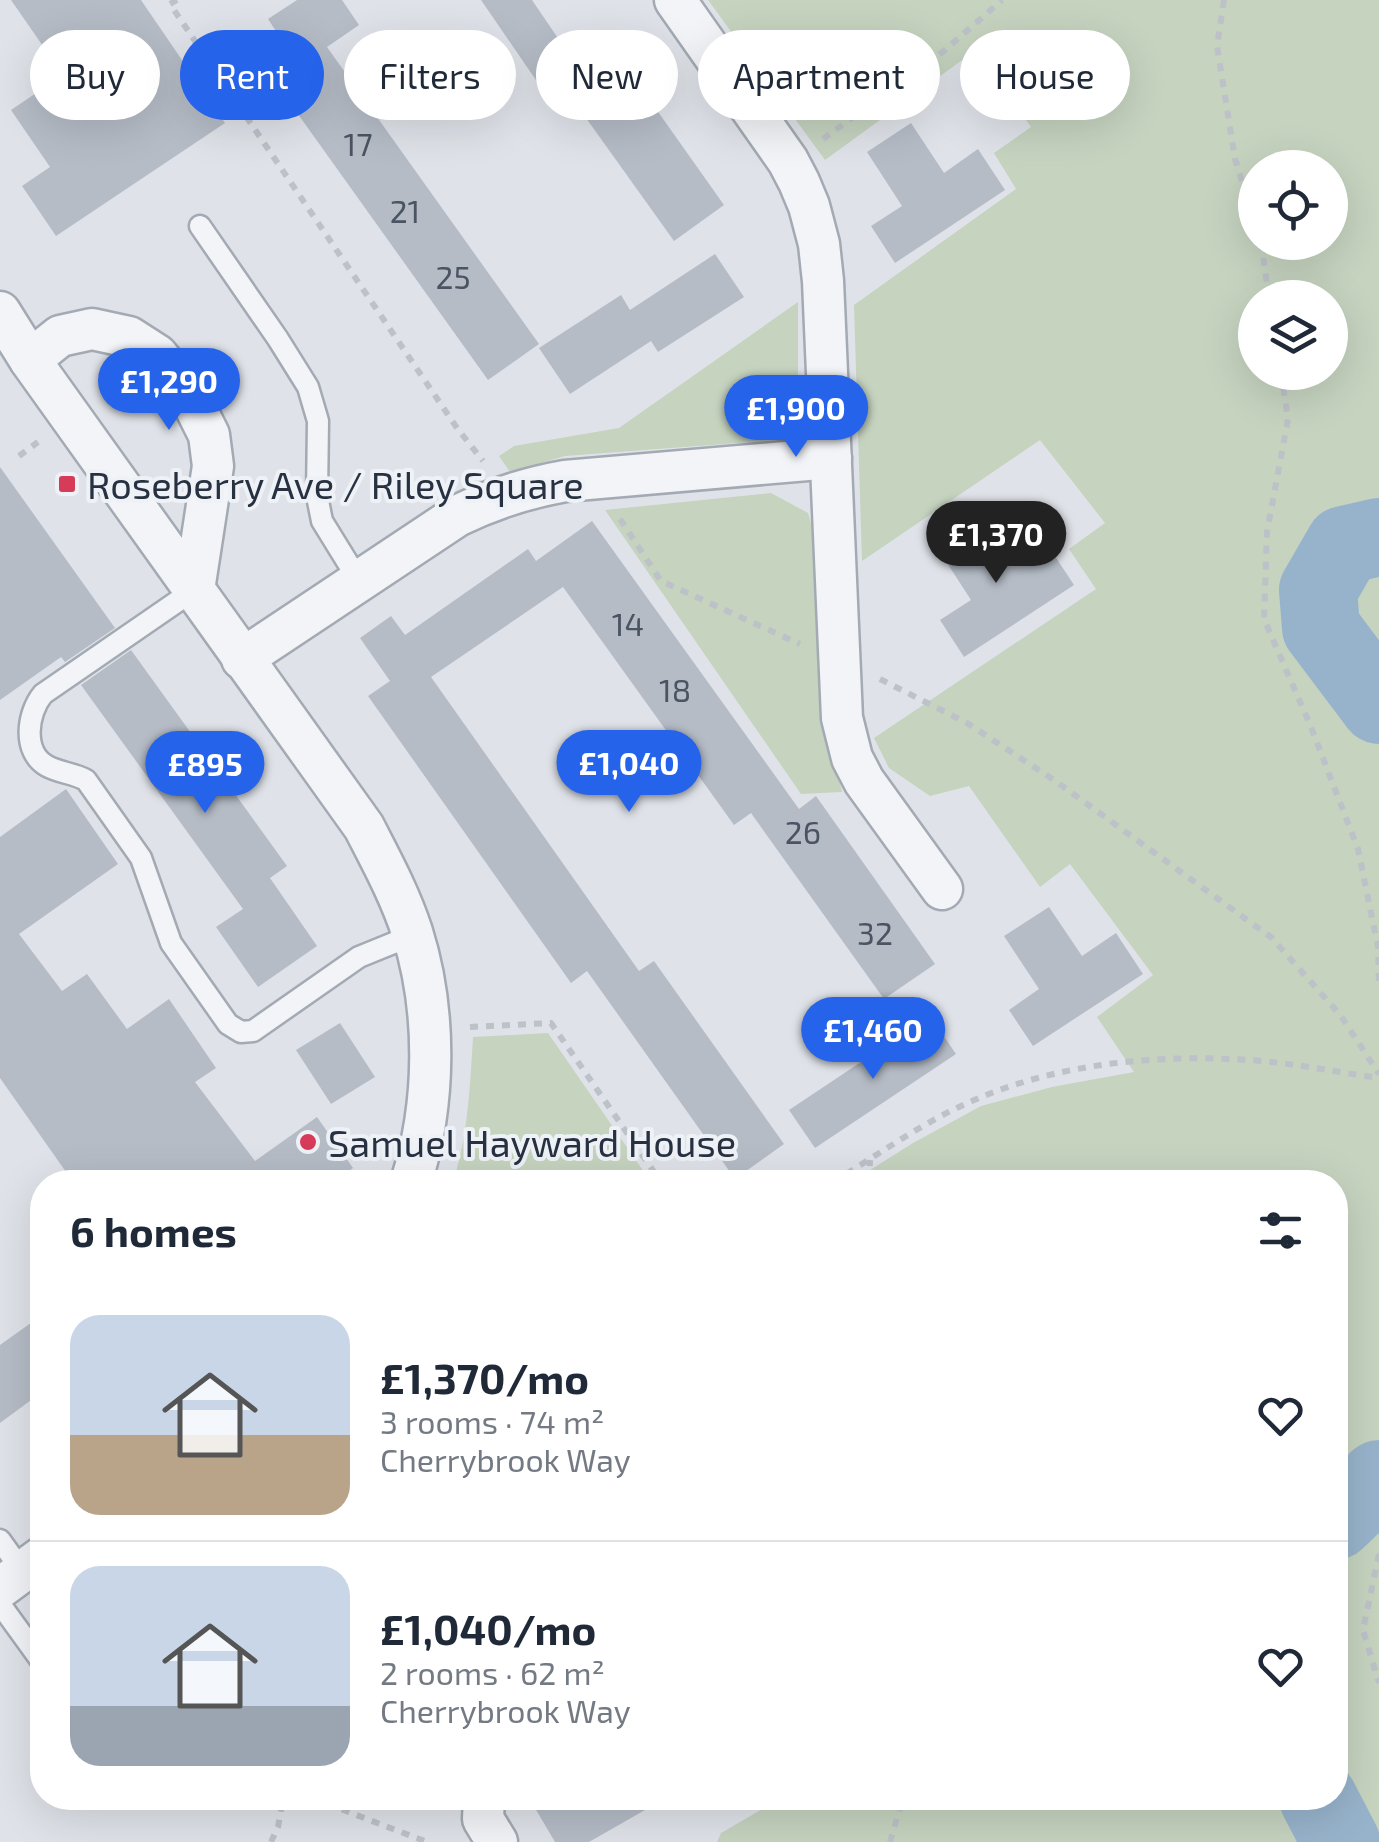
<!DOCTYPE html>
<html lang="en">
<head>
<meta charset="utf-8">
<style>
	:root { --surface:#fff; --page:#f6f6f7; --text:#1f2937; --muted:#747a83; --line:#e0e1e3; --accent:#2563eb }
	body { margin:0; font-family:"Exo 2",sans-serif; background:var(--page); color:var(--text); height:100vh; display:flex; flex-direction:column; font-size:38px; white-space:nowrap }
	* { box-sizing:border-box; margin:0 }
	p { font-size:32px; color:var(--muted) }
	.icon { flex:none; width:55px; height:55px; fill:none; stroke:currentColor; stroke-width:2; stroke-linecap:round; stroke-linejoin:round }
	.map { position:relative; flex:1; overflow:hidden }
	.sheet { position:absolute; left:30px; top:1170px; width:1318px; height:640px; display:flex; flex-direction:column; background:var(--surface); border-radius:40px; box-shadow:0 10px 40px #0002 }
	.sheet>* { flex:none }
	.guide { position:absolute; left:30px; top:30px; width:1320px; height:90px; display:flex; gap:20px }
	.fabs { position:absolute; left:1238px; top:150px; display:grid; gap:20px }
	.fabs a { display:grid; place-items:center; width:110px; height:110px; border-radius:50%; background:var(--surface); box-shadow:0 10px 40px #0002; font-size:50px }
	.price { position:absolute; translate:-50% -85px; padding:0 22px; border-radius:35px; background:var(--accent); color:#fff; font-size:32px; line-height:65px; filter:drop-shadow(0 2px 5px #0008) }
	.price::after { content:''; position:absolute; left:50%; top:60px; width:30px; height:22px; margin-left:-15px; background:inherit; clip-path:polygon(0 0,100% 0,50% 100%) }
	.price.selected { background:#222; color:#fff }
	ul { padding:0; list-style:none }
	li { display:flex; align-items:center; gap:30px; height:250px; padding:0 40px }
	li+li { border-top:2px solid var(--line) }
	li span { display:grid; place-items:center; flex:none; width:280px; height:200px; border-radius:30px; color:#555 }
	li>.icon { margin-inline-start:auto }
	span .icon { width:120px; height:120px; fill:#fffc; stroke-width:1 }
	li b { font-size:42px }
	h2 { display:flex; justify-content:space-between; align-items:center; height:120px; padding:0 40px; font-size:42px }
	.tag { padding:0 35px; border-radius:45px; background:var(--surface); box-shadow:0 10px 40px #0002; font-size:35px; line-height:90px }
	.tag.selected { background:var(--accent); color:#fff }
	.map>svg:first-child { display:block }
	.green { fill:#c5d3bf; fill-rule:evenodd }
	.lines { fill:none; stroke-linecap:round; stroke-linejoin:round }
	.river { stroke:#97b3cb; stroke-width:78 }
	.building { fill:#b5bcc6 }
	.lane-casing { stroke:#a4aab3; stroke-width:25 }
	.street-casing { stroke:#a4aab3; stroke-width:45 }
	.path { stroke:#bdc1c8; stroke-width:6; stroke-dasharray:8 8; stroke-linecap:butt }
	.lane { stroke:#f2f4f7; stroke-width:20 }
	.street { stroke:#f2f4f7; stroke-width:40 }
	.poi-dot { fill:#d63b5a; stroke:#eef2f6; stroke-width:4 }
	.labels { text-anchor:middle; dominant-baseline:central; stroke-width:8; stroke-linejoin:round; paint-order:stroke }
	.number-label { font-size:32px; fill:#4a5462 }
	.poi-label { font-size:38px; fill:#273141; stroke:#eef2f6; text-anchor:start }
</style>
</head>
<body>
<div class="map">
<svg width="1379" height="1842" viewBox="0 0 1379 1842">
	<rect width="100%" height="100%" fill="#dfe3e9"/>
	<g class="green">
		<path d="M708 0H1379V1842H717L721 1833 781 1798H1335V1182H851L913 1143 981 1106 1052 1087 1134 1072 1097 1017 1153 975 1070 864 1040 887 969 786 930 796 889 768 874 738 1096 589 1069 549 1105 523 1040 440 862 561 854 305 1016 189 994 153 1031 127 976 50 825 160ZM1255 168H1330V242H1255ZM1255 298H1330V372H1255Z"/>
		<polygon points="798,302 798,428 789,439 565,456 510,472 499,456 514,446 619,428"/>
		<polygon points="771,493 808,513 814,535 825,722 842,792 801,794 605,510"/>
		<path d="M548 1033 651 1182H453C468 1136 470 1086 473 1037Z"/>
	</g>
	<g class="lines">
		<g class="river">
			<polyline points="1379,537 1344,545 1318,590 1321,628 1379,705"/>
			<polyline points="1335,1521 1379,1479"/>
			<polyline points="1318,1798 1341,1842"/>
		</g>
	</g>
	<g class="building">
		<polygon points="11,0 141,0 225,123 56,236 22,186 50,167 11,110 63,75"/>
		<polygon points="297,0 342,0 359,25 327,47 539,344 488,380 280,89 303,72 268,19"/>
		<polygon points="481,0 532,0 585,78 551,102"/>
		<polygon points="627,68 724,205 674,241 576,104"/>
		<polygon points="911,123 944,173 978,149 1005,190 895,263 871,226 902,206 867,152"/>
		<polygon points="715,254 744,297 658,352 651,341 570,394 539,348 621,295 630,310"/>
		<polygon points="0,467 115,628 65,662 61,657 0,700"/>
		<polygon points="980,517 1013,566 1047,544 1074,585 964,657 940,620 971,600 936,546"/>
		<polygon points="592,521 799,809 816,796 935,964 884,999 751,813 734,825 563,587 431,677 639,971 654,961 784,1144 735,1179 587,971 571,983 368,696 390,681 360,638 391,616 405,635 528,549 536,561"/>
		<polygon points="131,650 287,866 270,878 317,946 258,987 216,927 243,909 81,685"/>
		<polygon points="66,789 118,864 19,934 62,991 87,974 127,1029 169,999 216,1068 195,1082 255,1161 317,1117 353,1168 333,1182 73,1182 0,1078 0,837"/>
		<polygon points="1049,907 1082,956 1116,933 1143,974 1033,1046 1009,1010 1039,989 1004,936"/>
		<polygon points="930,1016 956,1054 815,1148 789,1110"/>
		<polygon points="340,1023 375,1077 331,1104 296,1050"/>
		<polygon points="42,1315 42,1392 0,1423 0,1345"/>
		<polygon points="529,1798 666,1798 589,1842 555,1842"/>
	</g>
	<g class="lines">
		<defs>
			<g id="lane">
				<polyline points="200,226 278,339 308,387 318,421 317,496 322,521 359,581"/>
				<path d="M194 590 43 694C27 713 22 752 47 766 60 773 73 773 86 780L141 858 171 943 228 1024 241 1032 253 1031 359 957 413 935"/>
				<polyline points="0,1540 23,1572"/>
				<polyline points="0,1604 42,1662"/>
			</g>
			<g id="street">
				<polyline points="675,0 788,161 799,182 809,206 819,244 823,281 842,718 852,758 864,781 942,889"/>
				<path d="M0 312 30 360 364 827C382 862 400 895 412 932 437 1011 436 1104 411 1182"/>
				<polyline points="30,360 60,336 92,329 129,337 157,355 188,393 209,435 213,466 194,590"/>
				<path d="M242 659 457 516C492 499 526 488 565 481L831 458"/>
				<polyline points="0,1588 42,1557"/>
				<polyline points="484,1798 483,1819 497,1842"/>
			</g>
		</defs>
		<use href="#lane" class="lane-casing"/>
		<use href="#street" class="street-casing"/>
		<g class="path">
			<polyline points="177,0 170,4 457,428 483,461"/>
			<polyline points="1224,0 1217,46 1235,159 1255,223"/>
			<polyline points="823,139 945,50 1002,0"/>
			<polyline points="1261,242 1269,298"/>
			<polyline points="1281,372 1288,419 1267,532 1264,619 1311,727 1358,849 1378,947 1379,983"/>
			<polyline points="19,456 38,442"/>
			<polyline points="620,519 661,581 800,644"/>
			<polyline points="880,679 967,723 1054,780 1272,938 1341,1016 1379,1074"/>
			<polyline points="470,1027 551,1023 661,1182"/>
			<path d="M833 1182C878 1155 923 1122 972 1101 1058 1063 1157 1054 1250 1060 1293 1063 1336 1072 1379 1078"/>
			<polyline points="869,1182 870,1160"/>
			<polyline points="1379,1554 1363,1630 1379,1683"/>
			<polyline points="312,1798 427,1842"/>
			<polyline points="271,1842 278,1827 283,1798"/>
			<polyline points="890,1842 903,1798"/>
		</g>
		<use href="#lane" class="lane"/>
		<use href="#street" class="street"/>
	</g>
	<g class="poi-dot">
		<rect x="57" y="474" width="20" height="20" rx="5"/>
		<circle cx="308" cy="1142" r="10"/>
	</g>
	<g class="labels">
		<g class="number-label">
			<text x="358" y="143">17</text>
			<text x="405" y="210">21</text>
			<text x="453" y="276">25</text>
			<text x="628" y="623">14</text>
			<text x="675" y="689">18</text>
			<text x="803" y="831">26</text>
			<text x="875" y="932">32</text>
		</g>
		<g class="poi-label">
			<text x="87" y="484">Roseberry Ave / Riley Square</text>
			<text x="328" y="1142">Samuel Hayward House</text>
		</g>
	</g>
</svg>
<div class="fabs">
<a><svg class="icon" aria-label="locate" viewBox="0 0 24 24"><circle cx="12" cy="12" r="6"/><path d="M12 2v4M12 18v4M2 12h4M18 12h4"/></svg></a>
<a><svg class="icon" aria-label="layers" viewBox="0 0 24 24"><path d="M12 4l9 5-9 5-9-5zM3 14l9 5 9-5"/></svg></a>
</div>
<b class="price" style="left:169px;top:433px">£1,290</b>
<b class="price" style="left:796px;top:460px">£1,900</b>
<b class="price selected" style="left:996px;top:586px">£1,370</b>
<b class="price" style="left:629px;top:815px">£1,040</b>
<b class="price" style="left:205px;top:816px">£895</b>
<b class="price" style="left:873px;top:1082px">£1,460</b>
<div class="guide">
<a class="tag">Buy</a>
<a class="tag selected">Rent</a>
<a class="tag">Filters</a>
<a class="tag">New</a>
<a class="tag">Apartment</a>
<a class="tag">House</a>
</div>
<section class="sheet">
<h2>6 homes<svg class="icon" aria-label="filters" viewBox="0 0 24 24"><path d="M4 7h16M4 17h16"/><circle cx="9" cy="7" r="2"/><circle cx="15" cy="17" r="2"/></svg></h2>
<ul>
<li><span style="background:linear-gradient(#c9d6e8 60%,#b9a48a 0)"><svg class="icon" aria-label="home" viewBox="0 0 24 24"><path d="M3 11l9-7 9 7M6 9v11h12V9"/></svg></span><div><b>£1,370/mo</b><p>3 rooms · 74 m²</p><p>Cherrybrook Way</p></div><svg class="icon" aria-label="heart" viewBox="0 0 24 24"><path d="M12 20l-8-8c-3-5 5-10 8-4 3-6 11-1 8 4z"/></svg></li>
<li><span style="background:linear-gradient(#c9d6e8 70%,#9aa5b1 0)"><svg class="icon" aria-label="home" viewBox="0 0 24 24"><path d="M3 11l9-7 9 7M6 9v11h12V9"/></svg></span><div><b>£1,040/mo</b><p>2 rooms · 62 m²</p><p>Cherrybrook Way</p></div><svg class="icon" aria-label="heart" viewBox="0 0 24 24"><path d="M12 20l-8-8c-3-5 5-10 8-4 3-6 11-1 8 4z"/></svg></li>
</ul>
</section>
</div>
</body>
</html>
